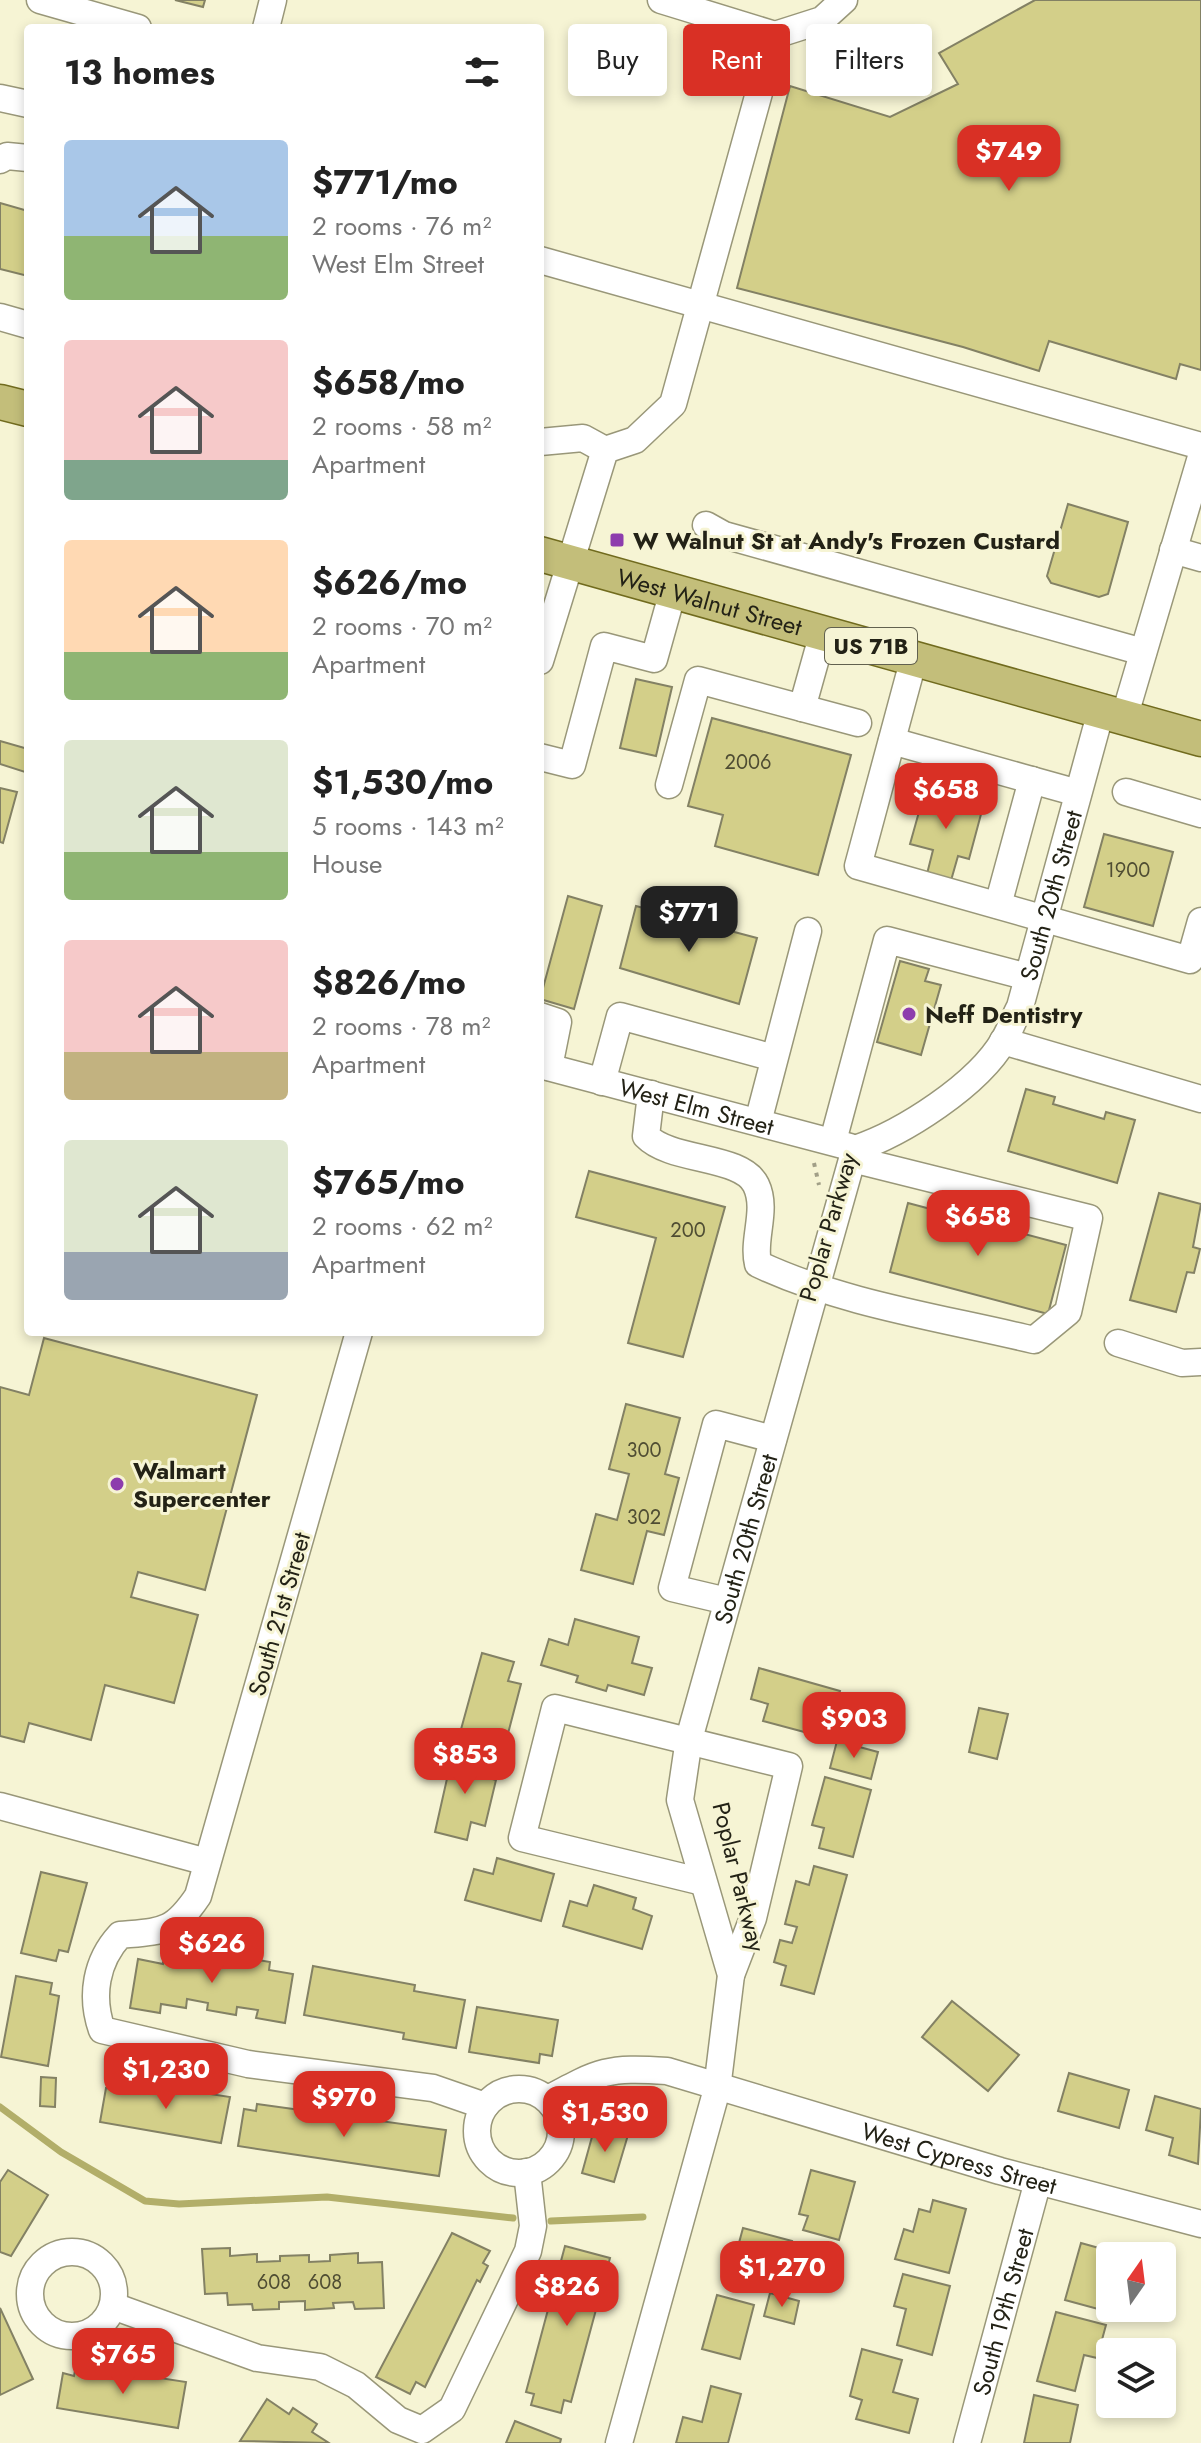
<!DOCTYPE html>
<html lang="en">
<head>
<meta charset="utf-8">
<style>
	:root { --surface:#fff; --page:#f6f6f6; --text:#222; --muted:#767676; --accent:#d93025 }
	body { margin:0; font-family:Jost,sans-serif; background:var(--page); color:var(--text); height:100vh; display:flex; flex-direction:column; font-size:30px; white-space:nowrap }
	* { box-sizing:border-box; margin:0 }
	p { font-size:26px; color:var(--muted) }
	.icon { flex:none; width:44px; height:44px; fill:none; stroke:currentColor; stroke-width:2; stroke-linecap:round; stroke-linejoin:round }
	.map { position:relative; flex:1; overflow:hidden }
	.panel { position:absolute; left:24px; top:24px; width:520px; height:1312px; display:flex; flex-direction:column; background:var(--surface); border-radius:8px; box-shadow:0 4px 12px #0003 }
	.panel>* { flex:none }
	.banner { position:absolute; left:568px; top:24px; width:512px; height:72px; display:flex; gap:16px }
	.needle { width:52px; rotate:14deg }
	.buttons { position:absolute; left:1096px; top:2242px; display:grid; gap:16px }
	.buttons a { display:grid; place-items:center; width:80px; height:80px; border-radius:8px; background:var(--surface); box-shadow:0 4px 12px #0003; font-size:40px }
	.price { position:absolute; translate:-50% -68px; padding:0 18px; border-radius:16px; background:var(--accent); color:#fff; font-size:26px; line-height:52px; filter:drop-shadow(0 2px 4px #0008) }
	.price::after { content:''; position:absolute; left:50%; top:48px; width:24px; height:18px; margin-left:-12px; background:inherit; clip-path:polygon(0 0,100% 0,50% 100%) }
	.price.selected { background:#222; color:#fff }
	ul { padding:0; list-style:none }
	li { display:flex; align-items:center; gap:24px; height:200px; padding:0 40px }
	li span { display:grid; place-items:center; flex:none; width:224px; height:160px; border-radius:8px; color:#555 }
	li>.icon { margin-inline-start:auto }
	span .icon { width:96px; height:96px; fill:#fffc; stroke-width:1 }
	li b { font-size:34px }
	h2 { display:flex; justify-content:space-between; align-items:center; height:96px; padding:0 40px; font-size:34px }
	.tag { padding:0 28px; border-radius:8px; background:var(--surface); box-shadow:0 4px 12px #0003; font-size:28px; line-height:72px }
	.tag.selected { background:var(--accent); color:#fff }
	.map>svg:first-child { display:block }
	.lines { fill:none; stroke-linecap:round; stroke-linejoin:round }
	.stream { stroke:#b2ae69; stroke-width:7 }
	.building { fill:#d3cf89; stroke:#838164; stroke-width:2 }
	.minor-casing { stroke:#999779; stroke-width:29 }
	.major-casing { stroke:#716b1e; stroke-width:37 }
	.path { stroke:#a19f87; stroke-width:4; stroke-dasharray:4 6; stroke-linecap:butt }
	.minor { stroke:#fff; stroke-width:26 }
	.major { stroke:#c3be7a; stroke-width:34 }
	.poi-dot { fill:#8d3dad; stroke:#f6f4d4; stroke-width:3 }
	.labels { text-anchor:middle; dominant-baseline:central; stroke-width:6; stroke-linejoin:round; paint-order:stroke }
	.number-label { font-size:20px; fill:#4f4d33 }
	.shield { fill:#f6f4d4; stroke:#62614f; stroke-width:2 }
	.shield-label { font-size:22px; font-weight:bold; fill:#232216 }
	.poi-label { font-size:24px; font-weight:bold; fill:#232216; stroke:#f6f4d4; text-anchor:start }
	.street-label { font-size:24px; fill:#232216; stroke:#f6f4d4 }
</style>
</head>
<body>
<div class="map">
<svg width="1201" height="2443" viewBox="0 0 1201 2443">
	<rect width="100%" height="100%" fill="#f6f4d4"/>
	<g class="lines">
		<g class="stream">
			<polyline points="0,2107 61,2152 145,2201 179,2204 327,2197 513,2218"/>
			<polyline points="551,2221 643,2217"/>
		</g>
	</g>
	<g class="building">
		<polygon points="175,0 205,0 203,7"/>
		<polygon points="1035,0 1201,0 1201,370 1180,364 1176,379 1049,341 1039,371 963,347 737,288 790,86 890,117 958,84 939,53"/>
		<polygon points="0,203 28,211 28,276 0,269"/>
		<polygon points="1068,504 1128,522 1108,594 1099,597 1051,583 1047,576"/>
		<polygon points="636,679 672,687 656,756 620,748"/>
		<polygon points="712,718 851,755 818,875 715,846 723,815 688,806"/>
		<polygon points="0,741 28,749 28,773 0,764"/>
		<polygon points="926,787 984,803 969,859 958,856 950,884 926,878 933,850 910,844"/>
		<polygon points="0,788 17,792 3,843 0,842"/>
		<polygon points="1104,834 1173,852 1153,926 1084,907"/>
		<polygon points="568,896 602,906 574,1009 540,999"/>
		<polygon points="636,906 757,938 739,1004 620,968"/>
		<polygon points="900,961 929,969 925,981 941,985 921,1055 877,1042"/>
		<polygon points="1026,1089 1055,1097 1053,1104 1104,1119 1106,1112 1135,1120 1117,1183 1008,1151"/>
		<polygon points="589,1171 725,1207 683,1357 628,1343 656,1238 576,1217"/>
		<polygon points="1159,1193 1201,1204 1193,1247 1200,1249 1194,1273 1187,1272 1176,1312 1130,1300"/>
		<polygon points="908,1203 1066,1245 1048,1314 890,1272"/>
		<polygon points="44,1338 257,1395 205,1590 138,1572 131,1597 198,1615 174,1703 105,1685 91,1740 29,1723 24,1742 0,1736 0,1387 29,1395"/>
		<polygon points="626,1404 680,1418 665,1474 679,1478 664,1535 647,1531 633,1584 581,1570 596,1514 617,1520 629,1474 609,1469"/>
		<polygon points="575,1619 639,1637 632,1663 652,1668 644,1695 608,1685 606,1691 576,1682 578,1676 541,1665 549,1639 568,1645"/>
		<polygon points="482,1653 514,1662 508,1681 521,1684 505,1745 460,1733"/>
		<polygon points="759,1668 840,1691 831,1726 812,1721 808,1733 763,1721 768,1704 751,1699"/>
		<polygon points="979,1708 1008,1714 997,1759 969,1752"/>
		<polygon points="837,1741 878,1752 871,1779 830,1768"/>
		<polygon points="453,1752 489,1760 485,1777 496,1780 485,1826 471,1822 467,1840 435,1832"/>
		<polygon points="825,1777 871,1790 853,1857 819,1848 824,1828 812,1825"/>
		<polygon points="497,1858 554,1874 541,1921 465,1900 474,1869 493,1874"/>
		<polygon points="814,1866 847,1875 814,1994 781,1985 786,1966 774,1962 780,1940 792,1943 797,1927 785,1924 796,1881 809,1885"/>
		<polygon points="41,1872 87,1883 68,1952 59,1950 56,1961 21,1953"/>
		<polygon points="594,1885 636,1898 633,1909 652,1916 642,1949 563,1926 570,1901 587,1906"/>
		<polygon points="190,1950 219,1954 218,1963 239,1966 240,1957 270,1962 269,1970 293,1974 285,2023 256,2018 258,2010 237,2007 236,2015 207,2010 208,2003 187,1999 186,2008 161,2004 160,2013 130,2008 138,1959 163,1964 164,1954 189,1959"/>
		<polygon points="313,1966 415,1985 414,1991 465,2000 456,2048 403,2039 404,2033 304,2015"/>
		<polygon points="16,1976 52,1983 50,1994 59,1996 48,2066 1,2057"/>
		<polygon points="952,2001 1019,2055 988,2091 922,2037"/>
		<polygon points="477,2007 558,2020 552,2056 540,2054 539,2063 469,2052"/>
		<polygon points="1069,2073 1129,2090 1119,2128 1058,2111"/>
		<polygon points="41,2077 56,2078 55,2107 40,2106"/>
		<polygon points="120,2080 230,2097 221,2143 100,2122 106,2088 118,2090"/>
		<polygon points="1155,2096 1201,2109 1198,2164 1169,2155 1173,2138 1146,2130"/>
		<polygon points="257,2104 446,2130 439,2176 238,2146 244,2109 256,2111"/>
		<polygon points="595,2126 628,2135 614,2182 582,2173"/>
		<polygon points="8,2170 48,2195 11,2256 0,2252 0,2182"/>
		<polygon points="811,2170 855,2182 839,2240 803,2230 808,2216 799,2214"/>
		<polygon points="933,2200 966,2209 949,2273 895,2259 904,2229 913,2232 919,2209 930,2212"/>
		<polygon points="743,2228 792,2241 782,2278 733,2265"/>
		<polygon points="452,2233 490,2251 483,2263 488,2266 480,2282 477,2280 425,2387 416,2382 410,2394 376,2377"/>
		<polygon points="1081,2243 1124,2255 1110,2256 1109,2312 1065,2300"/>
		<polygon points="565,2246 610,2258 571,2402 564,2400 561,2413 531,2405 534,2394 526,2392"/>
		<polygon points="230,2248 230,2256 257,2254 257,2262 280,2261 280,2256 309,2255 309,2262 330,2261 330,2255 358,2253 358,2263 382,2262 384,2308 355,2309 353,2302 333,2303 334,2308 305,2310 305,2301 279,2302 279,2309 253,2310 252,2304 228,2305 227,2293 205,2294 202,2249"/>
		<polygon points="903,2274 950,2286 932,2355 897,2345 906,2309 894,2306"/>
		<polygon points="770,2293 799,2301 794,2324 764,2316"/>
		<polygon points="717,2295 754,2305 740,2359 702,2349"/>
		<polygon points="0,2308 33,2379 0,2395"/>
		<polygon points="1056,2312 1106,2325 1097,2358 1084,2355 1075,2391 1037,2381"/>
		<polygon points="862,2349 902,2360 893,2392 918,2399 909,2433 856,2419 862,2400 850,2396"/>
		<polygon points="76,2365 186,2382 178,2428 57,2408 63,2373 74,2376"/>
		<polygon points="711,2386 741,2394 728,2443 676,2443 683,2417 702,2422"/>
		<polygon points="1034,2395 1078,2405 1070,2443 1024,2443"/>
		<polygon points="267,2399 289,2414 293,2408 317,2424 312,2432 329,2443 240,2441"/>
		<polygon points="515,2421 561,2439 560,2443 506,2443"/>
	</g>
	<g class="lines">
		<defs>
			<g id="minor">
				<polyline points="40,0 138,28"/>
				<polyline points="661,0 775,35"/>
				<polyline points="266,28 273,0"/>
				<polyline points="0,98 28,104"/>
				<polyline points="0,160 7,156 28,158"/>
				<polyline points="540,260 1201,446"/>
				<polyline points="0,317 28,325"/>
				<polyline points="540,442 583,438 605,450"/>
				<polyline points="706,525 724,535 1143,652"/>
				<polyline points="1173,550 1201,558"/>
				<polyline points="914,658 858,866 1190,960 1201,921"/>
				<polyline points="540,661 605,450 635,440 673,404 775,35 822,20 844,0"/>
				<polyline points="802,708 823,633"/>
				<polyline points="1124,718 1201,457"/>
				<polyline points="892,741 1078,793"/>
				<polyline points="540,757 572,765 604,646 654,659 673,591"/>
				<polyline points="669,785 698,680 858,723"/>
				<polyline points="1126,792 1201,814"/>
				<polyline points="998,905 1032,780"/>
				<polyline points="540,1016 558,1022 549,1067"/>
				<polyline points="1003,1041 1201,1099"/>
				<path id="s1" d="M540 1065 850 1147"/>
				<polyline points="602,1082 620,1016 774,1058"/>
				<path d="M651 1094 646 1136C671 1162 742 1155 756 1185 768 1210 752 1239 758 1264 843 1304 943 1318 1034 1340L1068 1312 1089 1218 852 1159"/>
				<polyline points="758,1122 808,931"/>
				<polyline points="833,1141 887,940 1028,977"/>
				<path id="s2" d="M855 1149C903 1133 978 1085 1004 1040 1010 1030 1014 1018 1020 1007L1101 711"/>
				<path d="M359 1332 198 1896C173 1933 163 1931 120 1935 96 1961 90 1996 102 2030L248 2064 433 2088 485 2106"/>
				<polyline points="1118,1343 1182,1363 1201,1362"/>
				<polyline points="727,1601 672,1588 716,1424 773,1439"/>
				<polyline points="0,1806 207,1862"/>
				<polyline points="703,1882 522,1838 555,1708 789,1766 753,1918 731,1975"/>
				<circle cx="519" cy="2131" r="42"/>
				<path id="s3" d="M548 2099C600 2071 607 2067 667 2071L1000 2171 1201 2224"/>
				<circle cx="72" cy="2294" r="42"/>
				<polyline points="113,2306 257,2358 320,2367 356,2385 398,2420 422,2430 452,2409 528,2251 533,2226 527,2172"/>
				<path id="s4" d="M619 2443 717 2089 731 1975 680 1800 689 1739 855 1149"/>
				<path id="s5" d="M967 2443 1038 2181"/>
			</g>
			<g id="major">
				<polyline points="0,402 28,409"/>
				<path id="s6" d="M540 554 1201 739"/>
			</g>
		</defs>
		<use href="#minor" class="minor-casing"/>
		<use href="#major" class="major-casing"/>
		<polyline class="path" points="814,1163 819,1185"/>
		<use href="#minor" class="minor"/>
		<use href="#major" class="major"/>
	</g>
	<g class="poi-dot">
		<rect x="609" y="532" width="16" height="16" rx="4"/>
		<circle cx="909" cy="1014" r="8"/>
		<circle cx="117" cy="1484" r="8"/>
	</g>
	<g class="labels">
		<g class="number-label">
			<text x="748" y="762">2006</text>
			<text x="1128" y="870">1900</text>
			<text x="688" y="1230">200</text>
			<text x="644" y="1450">300</text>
			<text x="644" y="1517">302</text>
			<text x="274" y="2282">608</text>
			<text x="325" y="2282">608</text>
		</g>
		<rect class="shield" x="825" y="628" width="92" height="36" rx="6"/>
		<g class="shield-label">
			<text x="871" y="646">US 71B</text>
		</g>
		<g class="poi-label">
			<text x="633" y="540">W Walnut St at Andy's Frozen Custard</text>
			<text x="925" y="1014">Neff Dentistry</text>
			<text x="133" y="1470">Walmart<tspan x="133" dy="28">Supercenter</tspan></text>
		</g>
		<g class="street-label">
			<text stroke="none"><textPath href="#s6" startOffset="176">West Walnut Street</textPath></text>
			<text stroke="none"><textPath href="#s2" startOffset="340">South 20th Street</textPath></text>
			<text stroke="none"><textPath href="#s1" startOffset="162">West Elm Street</textPath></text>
			<text transform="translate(828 1227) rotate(-74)">Poplar Parkway</text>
			<text stroke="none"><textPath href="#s4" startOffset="934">South 20th Street</textPath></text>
			<text transform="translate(279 1614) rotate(-74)">South 21st Street</text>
			<text transform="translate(739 1877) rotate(76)">Poplar Parkway</text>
			<text stroke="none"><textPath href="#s3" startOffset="430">West Cypress Street</textPath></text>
			<text stroke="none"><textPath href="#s5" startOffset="136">South 19th Street</textPath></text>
		</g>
	</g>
</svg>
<div class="buttons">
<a><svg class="needle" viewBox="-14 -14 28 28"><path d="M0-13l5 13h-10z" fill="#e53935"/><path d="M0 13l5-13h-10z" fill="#767676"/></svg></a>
<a><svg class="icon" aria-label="layers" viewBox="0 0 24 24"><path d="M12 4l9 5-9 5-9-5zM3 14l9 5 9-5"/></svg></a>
</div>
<b class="price" style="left:1009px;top:193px">$749</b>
<b class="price" style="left:946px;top:831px">$658</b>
<b class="price selected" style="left:689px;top:954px">$771</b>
<b class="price" style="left:978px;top:1258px">$658</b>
<b class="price" style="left:854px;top:1760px">$903</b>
<b class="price" style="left:465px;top:1796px">$853</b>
<b class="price" style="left:212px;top:1985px">$626</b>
<b class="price" style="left:166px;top:2111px">$1,230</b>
<b class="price" style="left:344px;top:2139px">$970</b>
<b class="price" style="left:605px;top:2154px">$1,530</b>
<b class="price" style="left:782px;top:2309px">$1,270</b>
<b class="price" style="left:567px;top:2328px">$826</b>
<b class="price" style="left:123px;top:2396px">$765</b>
<div class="banner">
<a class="tag">Buy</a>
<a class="tag selected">Rent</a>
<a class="tag">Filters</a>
</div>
<section class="panel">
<h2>13 homes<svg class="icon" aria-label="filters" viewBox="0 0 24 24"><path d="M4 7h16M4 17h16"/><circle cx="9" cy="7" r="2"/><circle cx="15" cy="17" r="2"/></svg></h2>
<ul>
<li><span style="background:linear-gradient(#a9c7e8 60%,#8fb573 0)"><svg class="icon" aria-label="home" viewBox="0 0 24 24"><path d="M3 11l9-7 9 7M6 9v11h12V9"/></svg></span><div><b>$771/mo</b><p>2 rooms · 76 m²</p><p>West Elm Street</p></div></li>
<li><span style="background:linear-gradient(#f6c9c9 75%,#7fa58c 0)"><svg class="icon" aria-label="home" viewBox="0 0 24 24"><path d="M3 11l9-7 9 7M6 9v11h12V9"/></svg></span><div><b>$658/mo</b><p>2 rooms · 58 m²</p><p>Apartment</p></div></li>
<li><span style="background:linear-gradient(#ffd9b3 70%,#8fb573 0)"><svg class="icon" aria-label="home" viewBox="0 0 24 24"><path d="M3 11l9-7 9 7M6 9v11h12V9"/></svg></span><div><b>$626/mo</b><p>2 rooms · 70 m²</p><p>Apartment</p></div></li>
<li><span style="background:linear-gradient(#dfe7d0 70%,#8fb573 0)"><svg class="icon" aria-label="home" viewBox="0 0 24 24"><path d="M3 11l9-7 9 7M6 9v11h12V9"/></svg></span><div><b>$1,530/mo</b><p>5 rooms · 143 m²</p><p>House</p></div></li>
<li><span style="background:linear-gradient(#f6c9c9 70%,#c2b280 0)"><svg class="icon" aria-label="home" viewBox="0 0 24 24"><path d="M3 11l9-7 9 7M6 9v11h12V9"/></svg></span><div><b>$826/mo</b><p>2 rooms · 78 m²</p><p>Apartment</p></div></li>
<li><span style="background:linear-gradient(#dfe7d0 70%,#9aa5b1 0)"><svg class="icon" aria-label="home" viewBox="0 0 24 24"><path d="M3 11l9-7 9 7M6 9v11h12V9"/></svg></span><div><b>$765/mo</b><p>2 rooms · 62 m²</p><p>Apartment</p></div></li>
</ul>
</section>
</div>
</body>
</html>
